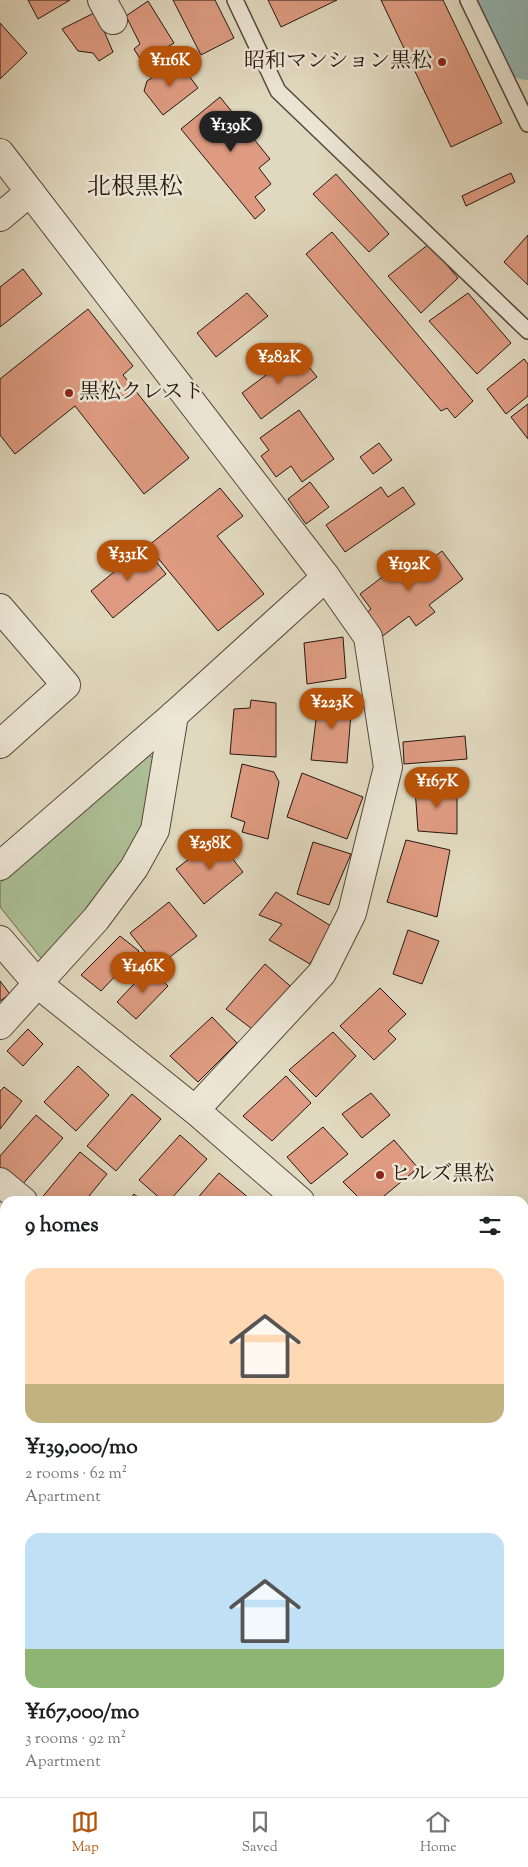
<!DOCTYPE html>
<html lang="en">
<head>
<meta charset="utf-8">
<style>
	:root { --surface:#fff; --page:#f2f2f2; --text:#202124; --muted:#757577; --line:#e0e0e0; --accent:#b45309 }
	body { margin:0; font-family:"Sorts Mill Goudy","Noto Serif JP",serif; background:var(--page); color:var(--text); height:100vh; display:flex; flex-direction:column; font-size:19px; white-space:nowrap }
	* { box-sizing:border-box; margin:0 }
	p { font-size:16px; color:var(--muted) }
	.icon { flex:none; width:28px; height:28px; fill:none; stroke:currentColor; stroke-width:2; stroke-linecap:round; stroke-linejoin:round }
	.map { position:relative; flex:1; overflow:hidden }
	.sheet { position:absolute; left:0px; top:1196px; width:529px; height:601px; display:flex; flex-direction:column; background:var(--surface); border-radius:15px 15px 0 0; box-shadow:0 5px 20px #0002 }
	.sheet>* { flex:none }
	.price { position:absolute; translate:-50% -42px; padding:0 11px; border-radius:18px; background:var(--accent); color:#fff; font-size:16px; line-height:32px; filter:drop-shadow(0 1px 2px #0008) }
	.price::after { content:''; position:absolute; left:50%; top:30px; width:15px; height:11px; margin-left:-8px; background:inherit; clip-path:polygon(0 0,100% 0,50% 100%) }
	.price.current { background:#222; color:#fff }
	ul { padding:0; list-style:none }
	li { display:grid; align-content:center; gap:10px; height:265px; padding:0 25px }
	li span { display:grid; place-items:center; height:155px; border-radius:15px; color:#555 }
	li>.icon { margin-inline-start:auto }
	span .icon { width:90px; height:90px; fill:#fffc; stroke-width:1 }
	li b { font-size:21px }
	h2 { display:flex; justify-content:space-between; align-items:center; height:60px; padding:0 25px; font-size:21px }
	.tabs { display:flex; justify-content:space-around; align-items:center; height:70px; border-top:1px solid var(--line); background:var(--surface); font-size:14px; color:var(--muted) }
	.tabs a { display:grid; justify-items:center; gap:2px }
	.tabs .current { color:var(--accent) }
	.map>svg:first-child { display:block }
	.green { fill:#adc096; stroke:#6a6c53 }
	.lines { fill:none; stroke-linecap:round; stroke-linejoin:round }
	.river { stroke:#95b9b7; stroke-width:56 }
	.building { fill:#de9b81; stroke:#261710 }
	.lane-casing { stroke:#55483c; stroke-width:18 }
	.street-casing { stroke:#55483c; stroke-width:30 }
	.lane { stroke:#ece6d5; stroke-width:15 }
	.street { stroke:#ece6d5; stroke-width:28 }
	.poi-dot { fill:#8f2418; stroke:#ece6d5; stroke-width:2 }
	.labels { text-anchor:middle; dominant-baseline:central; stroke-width:5; stroke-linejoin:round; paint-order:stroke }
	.poi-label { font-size:21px; fill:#261710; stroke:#ece6d5; text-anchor:start }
	.quarter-label { font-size:24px; fill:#261710; stroke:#ece6d5 }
</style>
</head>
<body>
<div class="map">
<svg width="528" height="1797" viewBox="0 0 528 1797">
	<rect width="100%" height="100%" fill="#e1d9bf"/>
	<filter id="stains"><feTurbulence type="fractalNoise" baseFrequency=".004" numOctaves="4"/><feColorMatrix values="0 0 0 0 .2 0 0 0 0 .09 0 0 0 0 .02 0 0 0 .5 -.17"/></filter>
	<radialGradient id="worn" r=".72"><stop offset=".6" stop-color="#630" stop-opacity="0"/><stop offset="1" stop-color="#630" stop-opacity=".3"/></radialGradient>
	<g class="green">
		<polygon points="145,754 156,758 142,829 106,892 55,952 41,958 0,907 0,883"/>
		<polygon points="412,1792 507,1792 507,1797 402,1797"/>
	</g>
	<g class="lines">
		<polyline class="river" points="503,0 528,52"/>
	</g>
	<g class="building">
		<polygon points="28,0 70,0 38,19"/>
		<polygon points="173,0 215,0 234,38 201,55"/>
		<polygon points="268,0 337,0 281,27"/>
		<polygon points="381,0 443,0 502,123 451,147"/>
		<polygon points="148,1 174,43 142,62 134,49 140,44 126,16"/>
		<polygon points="96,12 113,52 99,61 93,53 78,51 62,29"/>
		<polygon points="0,23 27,53 0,79"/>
		<polygon points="178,61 198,88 163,115 144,91 147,81"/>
		<polygon points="220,97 270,159 259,168 271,184 255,197 265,210 255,219 181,129"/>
		<polygon points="511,173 515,182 466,206 462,196"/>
		<polygon points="336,174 389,234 369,252 313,194"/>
		<polygon points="332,232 473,401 455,418 447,408 441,411 306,254"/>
		<polygon points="528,235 528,285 504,262"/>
		<polygon points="429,244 458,278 421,313 388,276"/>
		<polygon points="23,269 42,294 0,327 0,287"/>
		<polygon points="247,293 268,316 216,357 197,333"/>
		<polygon points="468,293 511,343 477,374 429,321"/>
		<polygon points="88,309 133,366 123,375 189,458 144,494 75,406 15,454 0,435 0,379"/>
		<polygon points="297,352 317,377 261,419 242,393"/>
		<polygon points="524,359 528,364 528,396 506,414 487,389"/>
		<polygon points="528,404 528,439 511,417"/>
		<polygon points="299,410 334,459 302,482 291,466 276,477 261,456 269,450 260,438"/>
		<polygon points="379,443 392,460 373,474 360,457"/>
		<polygon points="310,482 329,507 306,524 288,499"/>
		<polygon points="381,487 388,497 403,487 415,504 345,552 326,525"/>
		<polygon points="220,488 243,516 217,536 264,594 218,631 148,546"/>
		<polygon points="144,547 166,574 113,618 91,591"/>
		<polygon points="442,551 463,579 429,605 435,612 416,626 409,616 380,638 363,616 371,609 360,594 411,555 418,563 431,552 434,557"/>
		<polygon points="343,637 346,678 307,684 304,643"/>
		<polygon points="319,696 352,701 347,763 311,760"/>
		<polygon points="251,700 276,703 276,757 230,754 234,709 250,708"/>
		<polygon points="465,736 467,759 404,764 403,742"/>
		<polygon points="242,764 274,772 279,782 268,839 242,832 245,822 231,817"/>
		<polygon points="302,773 363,797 347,839 287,817"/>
		<polygon points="442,784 444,790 457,788 457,834 418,831 415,788"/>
		<polygon points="216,838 243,872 204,904 176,869"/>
		<polygon points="406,840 450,850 437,917 387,902"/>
		<polygon points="313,842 351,854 329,905 297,894"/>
		<polygon points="276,892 331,926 310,964 269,940 282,924 259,915"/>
		<polygon points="169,902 197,936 157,967 130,933"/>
		<polygon points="408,930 439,941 422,984 393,974"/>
		<polygon points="120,936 139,951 101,991 81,975"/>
		<polygon points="265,964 297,992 256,1032 226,1009"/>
		<polygon points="149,968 168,986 136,1019 117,1002"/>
		<polygon points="0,981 10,994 0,1001"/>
		<polygon points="380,988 406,1014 388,1031 396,1039 374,1060 340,1026"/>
		<polygon points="212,1017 237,1043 198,1082 170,1056"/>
		<polygon points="28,1029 43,1044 23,1066 7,1051"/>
		<polygon points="333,1032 356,1056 316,1097 289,1070"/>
		<polygon points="78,1066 109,1095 76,1131 44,1102"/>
		<polygon points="286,1076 311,1103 272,1141 243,1116"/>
		<polygon points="4,1087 22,1101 0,1129 0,1091"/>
		<polygon points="371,1093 390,1115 362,1138 342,1114"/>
		<polygon points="132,1094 161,1119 116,1171 87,1146"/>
		<polygon points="36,1115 63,1138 20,1187 0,1170 0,1156"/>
		<polygon points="323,1127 348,1154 311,1184 287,1157"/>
		<polygon points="180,1135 207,1159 169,1201 163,1201 139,1180"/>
		<polygon points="394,1140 418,1168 378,1201 362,1201 343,1182"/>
		<polygon points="80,1152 107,1174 85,1201 39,1201"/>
		<polygon points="219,1173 250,1199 248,1201 195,1201"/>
		<polygon points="134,1194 143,1201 128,1201"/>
		<polygon points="421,1196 427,1201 415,1201"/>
		<polygon points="0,1211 5,1215 5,1225 0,1229"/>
		<polygon points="527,1230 528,1270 524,1275 524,1234"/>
		<polygon points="5,1255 5,1301 0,1294 0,1259"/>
		<polygon points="5,1366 5,1414 4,1414 0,1408 0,1368"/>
		<polygon points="528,1399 528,1461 524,1466 524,1404"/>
		<polygon points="5,1464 5,1515 0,1517 0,1466"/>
		<polygon points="528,1509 528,1561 524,1567 524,1513"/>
		<polygon points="0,1578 5,1589 5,1608 0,1610"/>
		<polygon points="5,1639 5,1678 0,1669 0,1642"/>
		<polygon points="528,1669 528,1731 524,1733 524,1672"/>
		<polygon points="5,1736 5,1772 2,1773 0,1770 0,1739"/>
		<polygon points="21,1792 87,1792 90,1797 14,1797"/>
		<polygon points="296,1792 329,1792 332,1797 287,1797"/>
		<polygon points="343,1792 392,1792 381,1797 345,1797"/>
	</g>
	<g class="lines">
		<defs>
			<g id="lane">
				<polyline points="235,0 278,91 528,331"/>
				<polyline points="468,0 528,124"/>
			</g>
			<g id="street">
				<polyline points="102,0 113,20"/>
				<polyline points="0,153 326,577 174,715 0,866"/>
				<polyline points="0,217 30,192"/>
				<polyline points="0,608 66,685 0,744"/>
				<polyline points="0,940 38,984 195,1110 300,1201"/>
				<polyline points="0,1025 96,919 134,868 155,830 174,715"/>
				<polyline points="195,1110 322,973 352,913 388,767 368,637 326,577"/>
				<polyline points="0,1182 23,1201"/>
				<polyline points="0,1315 5,1311"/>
				<polyline points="524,1368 528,1371"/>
				<polyline points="0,1531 5,1529"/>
				<polyline points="524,1578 528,1573"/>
				<polyline points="0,1689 5,1687"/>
				<polyline points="519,1792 519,1797"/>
				<polyline points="149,1797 156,1792"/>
			</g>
		</defs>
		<use href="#lane" class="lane-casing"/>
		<use href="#street" class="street-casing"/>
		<use href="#lane" class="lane"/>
		<use href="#street" class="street"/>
	</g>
	<g class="poi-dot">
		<circle cx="442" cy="62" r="5"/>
		<circle cx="69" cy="393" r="5"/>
		<circle cx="380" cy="1175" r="5"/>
	</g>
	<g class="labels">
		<g class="poi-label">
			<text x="432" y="62" text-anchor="end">昭和マンション黒松</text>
			<text x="79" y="393">黒松クレスト</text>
			<text x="390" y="1175">ヒルズ黒松</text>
		</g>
		<g class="quarter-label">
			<text x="135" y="188">北根黒松</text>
		</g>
	</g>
	<rect width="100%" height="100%" filter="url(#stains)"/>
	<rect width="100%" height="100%" fill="url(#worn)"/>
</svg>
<b class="price" style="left:170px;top:88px">¥116K</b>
<b class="price current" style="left:231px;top:153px">¥139K</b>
<b class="price" style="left:279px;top:385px">¥282K</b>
<b class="price" style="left:128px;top:582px">¥331K</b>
<b class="price" style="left:409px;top:592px">¥192K</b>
<b class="price" style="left:332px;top:730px">¥223K</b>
<b class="price" style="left:437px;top:809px">¥167K</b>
<b class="price" style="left:210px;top:871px">¥258K</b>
<b class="price" style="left:143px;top:994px">¥146K</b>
<section class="sheet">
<h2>9 homes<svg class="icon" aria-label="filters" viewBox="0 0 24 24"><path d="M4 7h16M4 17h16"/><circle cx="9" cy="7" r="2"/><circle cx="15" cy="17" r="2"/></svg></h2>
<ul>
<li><span style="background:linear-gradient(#ffd9b3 75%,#c2b280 0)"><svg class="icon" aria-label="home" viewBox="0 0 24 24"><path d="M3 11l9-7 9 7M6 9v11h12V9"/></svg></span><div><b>¥139,000/mo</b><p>2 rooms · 62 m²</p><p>Apartment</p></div></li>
<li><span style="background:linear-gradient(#bfe0f5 75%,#8fb573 0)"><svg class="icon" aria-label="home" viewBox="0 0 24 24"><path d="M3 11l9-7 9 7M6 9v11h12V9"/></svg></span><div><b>¥167,000/mo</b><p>3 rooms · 92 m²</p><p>Apartment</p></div></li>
</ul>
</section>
</div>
<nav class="tabs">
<a class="current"><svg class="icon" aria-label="map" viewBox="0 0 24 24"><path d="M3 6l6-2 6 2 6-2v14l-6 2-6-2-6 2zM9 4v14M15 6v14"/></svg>Map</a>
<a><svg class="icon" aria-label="saved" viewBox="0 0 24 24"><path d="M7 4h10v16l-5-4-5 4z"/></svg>Saved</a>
<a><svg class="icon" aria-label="home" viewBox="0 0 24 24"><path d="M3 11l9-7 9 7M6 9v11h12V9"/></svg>Home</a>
</nav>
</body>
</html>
